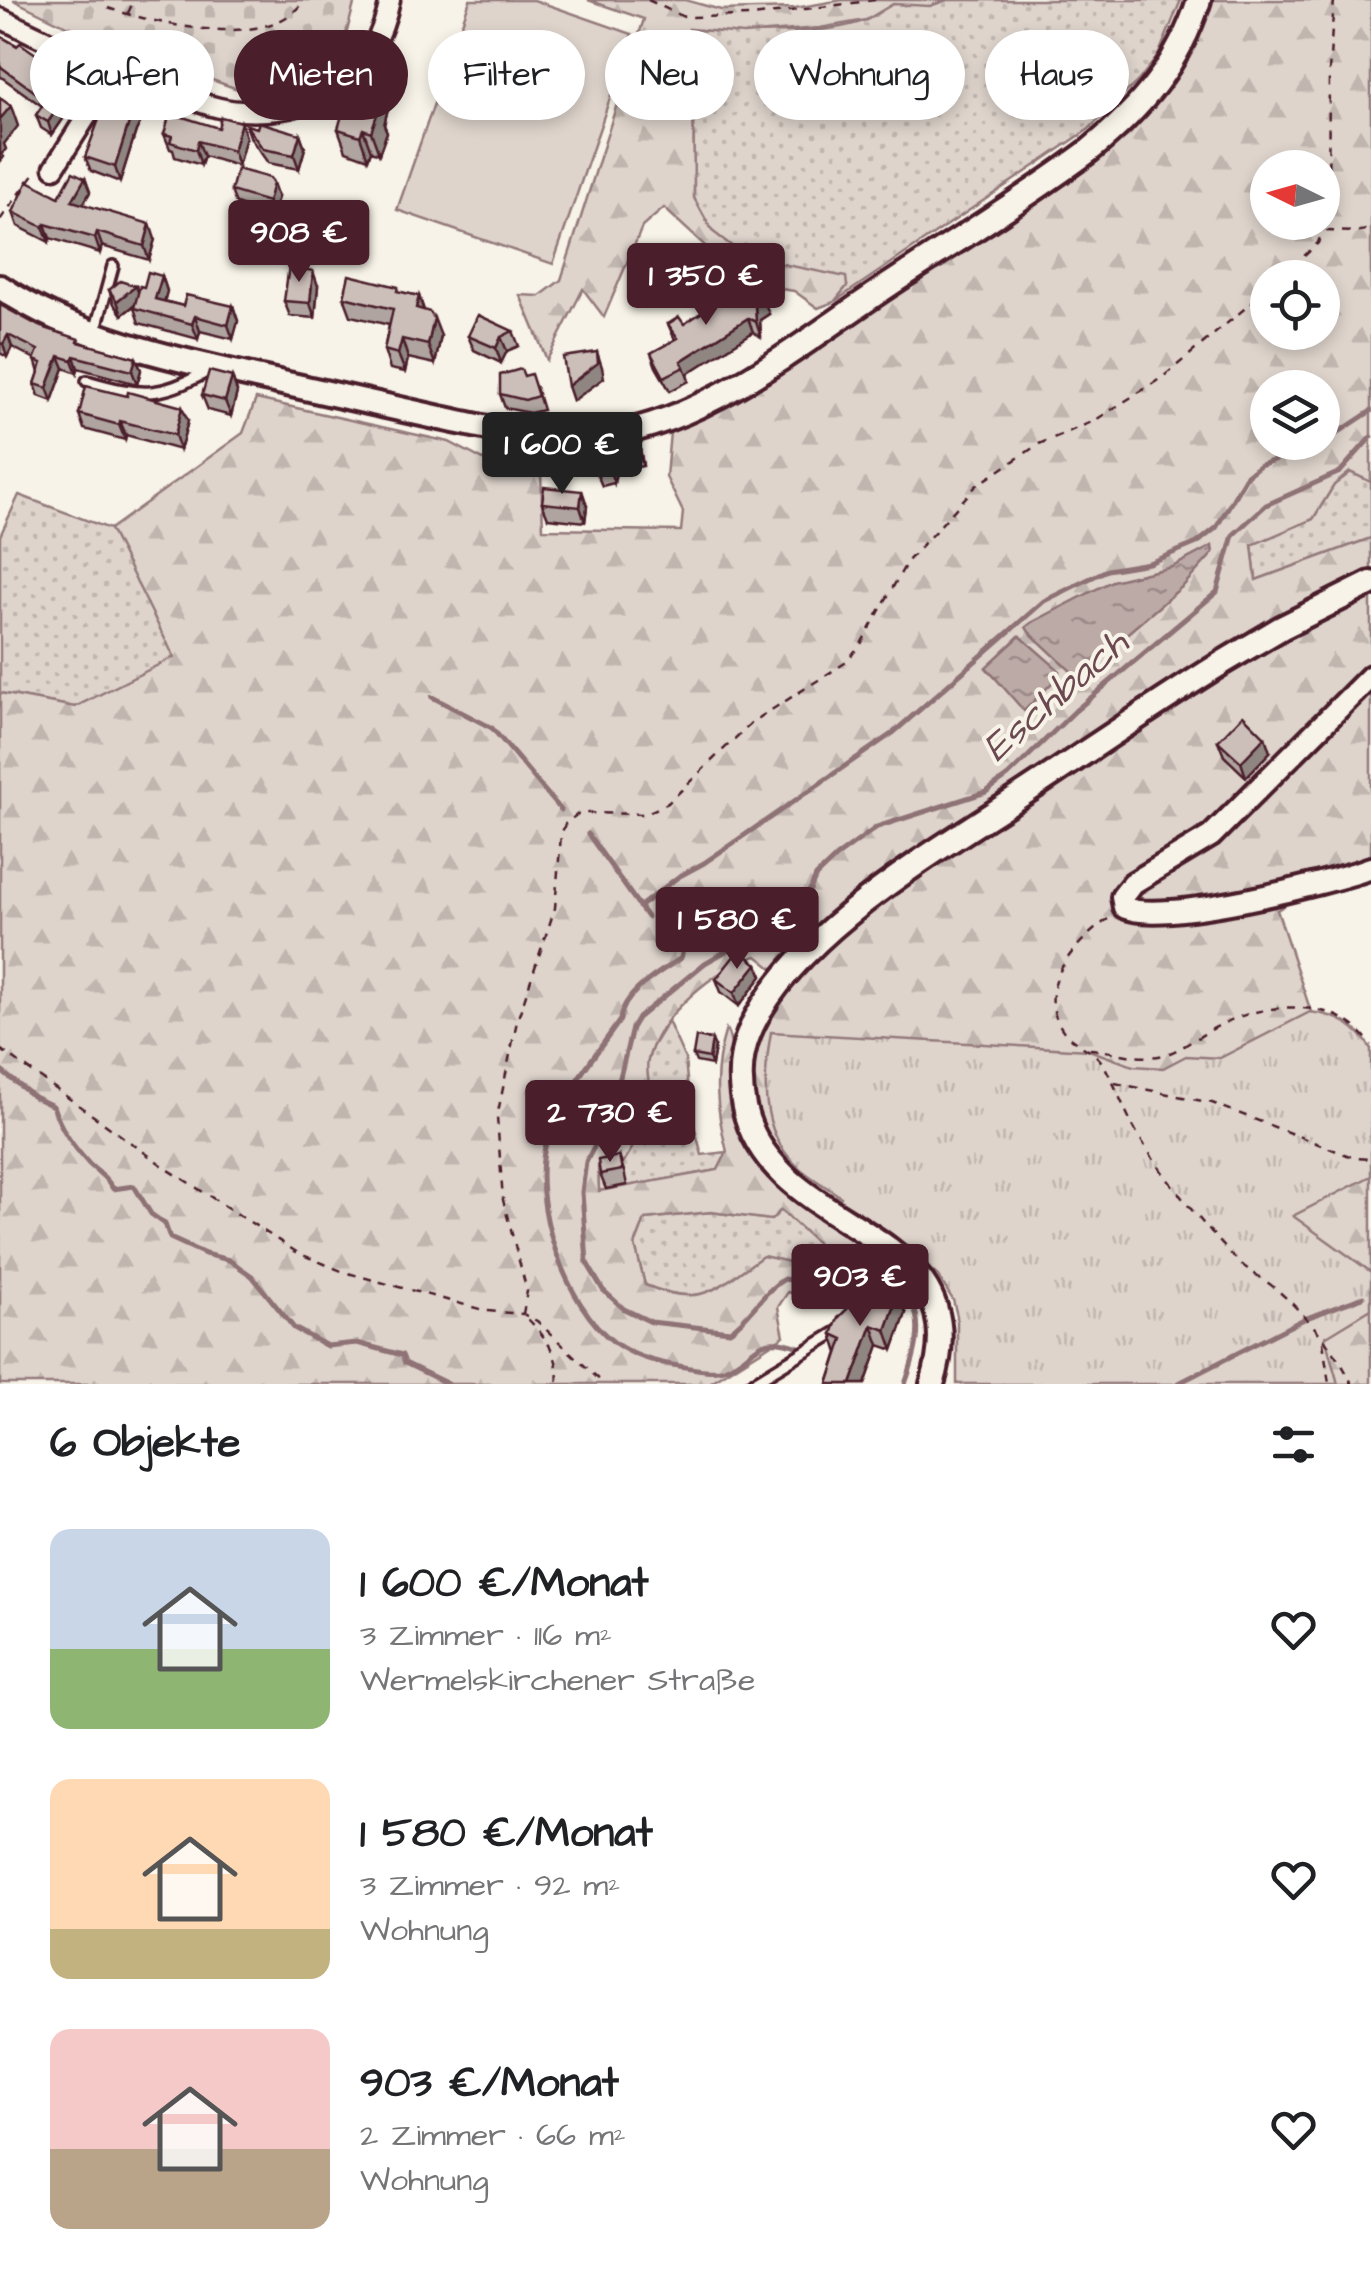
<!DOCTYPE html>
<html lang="de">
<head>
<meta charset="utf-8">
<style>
	:root { --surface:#fff; --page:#f6f6f6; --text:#202124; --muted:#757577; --accent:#4a1f2b }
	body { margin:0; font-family:"Architects Daughter",sans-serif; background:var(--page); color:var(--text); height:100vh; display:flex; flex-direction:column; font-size:38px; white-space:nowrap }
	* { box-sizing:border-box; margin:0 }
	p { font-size:32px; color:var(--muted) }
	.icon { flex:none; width:55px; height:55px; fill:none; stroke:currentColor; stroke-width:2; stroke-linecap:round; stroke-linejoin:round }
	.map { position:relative; height:1384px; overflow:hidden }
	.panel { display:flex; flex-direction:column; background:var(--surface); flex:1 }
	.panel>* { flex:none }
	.guide { position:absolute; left:30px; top:30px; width:1312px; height:90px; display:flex; gap:20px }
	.needle { width:65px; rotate:275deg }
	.controls { position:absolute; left:1250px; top:150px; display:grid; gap:20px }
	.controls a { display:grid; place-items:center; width:90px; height:90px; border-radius:50%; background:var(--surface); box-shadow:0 5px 15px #0003; font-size:50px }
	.price { position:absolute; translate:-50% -85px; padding:0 22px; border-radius:10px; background:var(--accent); color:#fff; font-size:32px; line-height:65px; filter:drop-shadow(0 2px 5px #0008) }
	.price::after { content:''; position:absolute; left:50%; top:60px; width:30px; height:22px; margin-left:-15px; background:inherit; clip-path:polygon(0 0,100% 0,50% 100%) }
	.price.on { background:#222; color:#fff }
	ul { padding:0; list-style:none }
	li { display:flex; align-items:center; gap:30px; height:250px; padding:0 50px }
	li span { display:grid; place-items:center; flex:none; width:280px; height:200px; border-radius:20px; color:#555 }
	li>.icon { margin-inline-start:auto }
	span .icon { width:120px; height:120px; fill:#fffc; stroke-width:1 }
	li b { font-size:42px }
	h2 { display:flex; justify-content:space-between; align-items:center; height:120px; padding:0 50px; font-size:42px }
	.pill { padding:0 35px; border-radius:45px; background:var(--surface); box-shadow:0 5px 15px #0003; font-size:35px; line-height:90px }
	.pill.on { background:var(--accent); color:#fff }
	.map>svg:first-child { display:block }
	.grass { fill:url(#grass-dots); stroke:#947a7c; stroke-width:2.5 }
	.forest { fill:url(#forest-firs); stroke:#947a7c; stroke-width:2.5; fill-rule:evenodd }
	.cemetery { fill:url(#cemetery-stones); stroke:#947a7c; stroke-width:2.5 }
	.park { fill:url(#park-tufts); stroke:#947a7c; stroke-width:2.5 }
	.pitch { fill:#ded4cc; stroke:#947a7c; stroke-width:2.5 }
	.water { fill:url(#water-ripples); stroke:#8e7275; stroke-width:2.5 }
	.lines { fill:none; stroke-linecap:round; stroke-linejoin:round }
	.stream { stroke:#8e7275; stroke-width:5 }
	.service-casing { stroke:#4a1f2b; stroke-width:16 }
	.minor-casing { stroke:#4a1f2b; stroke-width:25 }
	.tertiary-casing { stroke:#4a1f2b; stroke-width:28 }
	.secondary-casing { stroke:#4a1f2b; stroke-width:30 }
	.path { stroke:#4a1f2b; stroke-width:2.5; stroke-dasharray:8 8; stroke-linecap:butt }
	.service { stroke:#f7f3e8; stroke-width:9 }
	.minor { stroke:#f7f3e8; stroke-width:18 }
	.tertiary { stroke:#f7f3e8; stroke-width:20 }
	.secondary { stroke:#f7f3e8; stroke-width:22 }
	.wall { fill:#afa49f; stroke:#4a1f2b; stroke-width:2.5 }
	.shaded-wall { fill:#8f8682; stroke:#4a1f2b; stroke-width:2.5 }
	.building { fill:#ccbfb9; stroke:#4a1f2b; stroke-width:2.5 }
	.labels { text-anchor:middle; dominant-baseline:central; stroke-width:8; stroke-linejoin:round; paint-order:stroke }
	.water-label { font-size:40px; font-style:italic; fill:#6c4950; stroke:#f7f3e8 }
</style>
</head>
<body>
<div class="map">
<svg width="1371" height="1384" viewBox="0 0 1371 1384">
	<defs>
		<pattern id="grass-dots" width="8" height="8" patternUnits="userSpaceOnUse" patternTransform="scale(2.5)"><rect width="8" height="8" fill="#ded4cc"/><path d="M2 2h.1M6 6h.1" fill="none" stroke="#c0b6af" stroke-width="1.8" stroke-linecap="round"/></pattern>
		<pattern id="forest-firs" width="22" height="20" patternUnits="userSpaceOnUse" patternTransform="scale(2.5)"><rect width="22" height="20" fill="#ded4cc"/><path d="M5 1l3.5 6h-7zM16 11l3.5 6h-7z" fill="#c0b6af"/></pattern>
		<pattern id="cemetery-stones" width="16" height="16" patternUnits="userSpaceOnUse" patternTransform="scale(2.5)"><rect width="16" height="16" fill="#ded4cc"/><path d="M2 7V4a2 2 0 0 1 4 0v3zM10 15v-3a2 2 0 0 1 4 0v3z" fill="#c0b6af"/></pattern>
		<pattern id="park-tufts" width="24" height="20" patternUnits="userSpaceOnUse" patternTransform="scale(2.5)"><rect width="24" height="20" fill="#ded4cc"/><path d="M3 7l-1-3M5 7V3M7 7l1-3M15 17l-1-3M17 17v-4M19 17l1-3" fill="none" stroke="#c0b6af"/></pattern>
		<pattern id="water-ripples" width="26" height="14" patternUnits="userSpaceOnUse" patternTransform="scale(2.5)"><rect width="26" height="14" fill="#bcaaa7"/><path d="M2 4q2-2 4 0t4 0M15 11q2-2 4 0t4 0" fill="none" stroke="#9b8a88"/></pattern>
	</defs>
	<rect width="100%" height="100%" fill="#f7f3e8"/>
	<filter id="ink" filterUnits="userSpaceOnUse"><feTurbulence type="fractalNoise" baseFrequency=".01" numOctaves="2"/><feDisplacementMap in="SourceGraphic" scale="20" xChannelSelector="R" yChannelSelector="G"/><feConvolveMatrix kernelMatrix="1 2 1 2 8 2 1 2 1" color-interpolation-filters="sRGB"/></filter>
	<g filter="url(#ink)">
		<g class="grass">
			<path d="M947 0H1181L1158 56 1138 81 1089 129 834 302 847 286 734 248 712 231 694 198 693 73 688 29C735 33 823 37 866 20 876 16 884 6 893 4 911 0 924 8 947 0Z"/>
			<polygon points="1351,472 1371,482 1371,538 1256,580 1252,544 1313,519 1334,485"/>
			<polygon points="19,495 110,529 175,657 75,707 0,693 0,536"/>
			<polygon points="668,1021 685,1059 690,1111 702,1155 727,1152 718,1170 599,1191 598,1167 623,1163 650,1097 646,1066 652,1047"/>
			<path d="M781 1210 829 1254 867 1267 864 1279 763 1256C717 1288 703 1309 645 1285L635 1245 645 1219 711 1212 771 1220Z"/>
		</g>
		<g class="forest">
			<polygon points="588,0 685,0 721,10 795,8 842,0 947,0 930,6 893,4 866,20 820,28 743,34 689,29 693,73 694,198 712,231 734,248 772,262 846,277 847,286 834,302 818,308 794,291 761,286 728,267 664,208 642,227 604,317 583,289 547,360 520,295 540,296 561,280 644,19"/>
			<path d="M1211 0H1371V482L1350 472 1334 485 1313 519 1252 545 1256 580 1371 538V574L1288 615 778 973 757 956C715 967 658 1017 648 1060 645 1073 651 1086 650 1099 647 1123 636 1143 623 1163L598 1167 599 1191 718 1170 727 1152C716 1108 712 1073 726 1029 737 1047 729 1089 735 1114 750 1183 822 1218 877 1253L867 1267 829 1254 781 1210 771 1220 711 1212 645 1219 635 1245 645 1285C703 1309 717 1288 763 1256L864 1279 846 1304H821L788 1292 778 1307 784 1336 708 1384H0V693L75 707 174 657 110 529 243 433 256 399 449 442 493 465 541 472 543 529 681 531 683 512 666 477 670 432 722 408 1068 181 1130 134 1162 97 1188 58ZM1268 168H1322V222H1268ZM1268 278H1322V332H1268ZM1268 388H1322V442H1268ZM1019 636 1058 670 1059 676 1010 693 986 668Z"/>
			<path d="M1371 593V856L1277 910 1321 1042 1371 1100V1384H1317L826 1193C811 1182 790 1170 778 1156 752 1122 742 1074 758 1034 790 954 948 855 1021 807 1104 751 1187 689 1276 640 1307 624 1339 609 1371 593Z"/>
		</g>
		<polygon class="cemetery" points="13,0 355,0 346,35 292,76 243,91 85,35"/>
		<path class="park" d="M1310 1012C1337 1015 1357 1025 1371 1049V1176L1293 1216 1371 1272V1309L1325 1337 1338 1384H957V1316L953 1300 938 1276 885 1229 839 1201 841 1197C826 1186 808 1177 796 1165 759 1129 763 1078 771 1032L1089 1050 1133 1066 1163 1068 1186 1056 1220 1058Z"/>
		<polygon class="pitch" points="470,0 534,0 632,34 553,264 397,210"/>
		<g class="water">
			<polygon points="1212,546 1213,553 1184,585 1081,673 1074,674 1029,632 1026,627 1031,623 1112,581 1172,567"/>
			<polygon points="1020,636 1059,670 1059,676 1024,711 986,667"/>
		</g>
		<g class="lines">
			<g class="stream">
				<polyline points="432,697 492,728 561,810"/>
				<polyline points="588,834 647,917"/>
				<polyline points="639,907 678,877 704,863 893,733 1044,601 1107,570 1149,563 1197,543 1216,528 1247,475 1260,465 1321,444 1371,411"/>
				<polyline points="707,934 789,898 805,899"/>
				<path d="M691 944 683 950 681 958C660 972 623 992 620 1020 594 1058 558 1098 546 1143 530 1202 565 1306 615 1343 633 1356 658 1363 679 1366 692 1368 712 1373 724 1369 759 1356 752 1331 799 1347"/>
				<path d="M0 1070 34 1097 53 1106C61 1130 73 1146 89 1164 98 1173 108 1178 113 1189L134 1186 151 1214 165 1224 170 1238 205 1254 229 1260 252 1276 294 1328 327 1346 357 1343 402 1355 405 1363 448 1384"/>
				<path d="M882 1289 903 1290C928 1317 916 1353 905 1384"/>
				<path d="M866 1290 824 1294 797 1281 784 1279C762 1292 751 1317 730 1331L651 1322 624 1309 603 1290 587 1263 582 1192 586 1162 611 1114 632 1028 638 1018 705 963 802 908 816 876 836 857 877 827 986 792 1008 776 1075 711 1217 592 1233 535 1266 505 1340 472 1371 437"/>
				<polyline points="1177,1384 1304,1319 1363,1297"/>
			</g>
			<defs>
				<g id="service">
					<polyline points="95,332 113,266"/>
					<path d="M87 381C140 396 158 399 208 371"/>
					<polyline points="869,1291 876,1264 885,1249"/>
					<polyline points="751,1384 840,1330"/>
				</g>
				<g id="minor">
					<path d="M0 18C55 45 110 71 168 91 191 99 216 110 241 111 319 116 375 75 390 0"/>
					<polyline points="54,168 97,100 109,71"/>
				</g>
				<path id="tertiary" d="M1371 676 1211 836 1133 883 1122 897 1124 907C1159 926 1329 883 1371 868"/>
				<g id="secondary">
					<path d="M0 287C85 344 194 363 292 385 342 396 391 407 440 418 489 428 539 441 590 437 699 429 801 343 889 285 957 240 1026 198 1090 150 1141 108 1179 64 1199 0"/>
					<path d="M932 1384C983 1223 773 1238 744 1107 739 1082 739 1057 749 1033 789 935 940 849 1026 792 1091 749 1156 704 1222 663L1281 628 1371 583"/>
				</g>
			</defs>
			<use href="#service" class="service-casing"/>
			<use href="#minor" class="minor-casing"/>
			<use href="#tertiary" class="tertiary-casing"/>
			<use href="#secondary" class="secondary-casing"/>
			<g class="path">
				<polyline points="648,0 684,17 752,16 876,0"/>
				<path d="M108 8C156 24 271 52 304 0"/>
				<polyline points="128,13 134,0"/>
				<polyline points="0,220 35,173"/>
				<polyline points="1326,231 1356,232 1371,229"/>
				<polyline points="1281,278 1318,243 1328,214 1329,72 1334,0"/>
				<path d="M1108 919C1074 943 1031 990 1065 1033 1077 1047 1096 1050 1105 1067 1115 1085 1122 1104 1131 1122 1154 1167 1203 1226 1239 1262 1250 1272 1264 1279 1276 1289 1305 1314 1336 1349 1352 1384"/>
				<polyline points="0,1049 169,1170 298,1253 344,1272 487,1311 523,1314 537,1321 604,1384"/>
				<path d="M1090 1049C1116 1051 1141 1062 1167 1054 1186 1047 1203 1033 1222 1024 1269 1001 1340 997 1371 1045"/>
				<polyline points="1115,1083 1212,1103 1355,1158 1371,1159"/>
				<polyline points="523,1314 527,1291 503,1200 497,1117 517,1021 555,908 561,835 565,824 579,813 645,814 668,803 751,723 845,663 861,644 907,562 976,486 1039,444 1094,421 1163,377 1268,289"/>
				<path d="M528 1319C546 1338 561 1356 557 1384"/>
				<polyline points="1323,1342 1329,1384"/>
			</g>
			<use href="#service" class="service"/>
			<use href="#minor" class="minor"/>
			<use href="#tertiary" class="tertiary"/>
			<use href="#secondary" class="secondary"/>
		</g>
		<g class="wall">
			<polygon points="0,36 67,72 72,85 58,105 63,119 52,135 41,128 36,115 42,106 0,76"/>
			<polygon points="148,108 136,131 120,182 91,171 85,157"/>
			<polygon points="388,108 384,125 387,132 379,154 371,151 368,159 346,151 338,129"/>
			<polygon points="241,122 246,137 238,166 204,156 201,165 175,157 173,150 170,149 164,134 218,128"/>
			<polygon points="246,125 257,128 300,134 305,148 299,169 268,163 251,139"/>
			<polygon points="85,178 90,192 83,204 155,239 149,260 102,246 100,253 50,238 49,242 18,226 13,212 59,197"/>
			<polygon points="231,191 278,197 272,216 236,204"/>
			<polygon points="162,276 167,291 164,301 183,306 233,306 238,321 233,339 200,331 198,339 139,323 134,308 135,305 122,315 114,304 109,290 138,293"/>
			<polygon points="318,286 315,318 290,316 284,301"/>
			<polygon points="399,292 419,296 424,310 441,336 435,364 408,358 405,372 390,369 384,350 389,325 351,316 344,297"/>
			<polygon points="746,292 769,314 760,320 761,337 753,332 687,374 689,381 670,391 656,367 651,353 675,340 668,324 684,324"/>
			<polygon points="0,305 39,326 81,343 136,358 141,370 137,384 78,368 77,373 64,368 52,401 39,396 35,384 39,373 35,359 12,347 7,357 0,353"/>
			<polygon points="513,331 519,346 507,351 501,363 474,350 468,336"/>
			<polygon points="524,376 536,387 543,410 530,413 505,408 500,394"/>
			<polygon points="232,377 237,392 231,416 208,410 202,395"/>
			<polygon points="79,414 188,421 180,450 126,435 125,440 84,429"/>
			<polygon points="635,434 640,448 643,466 616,471 614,483 602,486 596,472"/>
			<polygon points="582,491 587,506 585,522 548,518 542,503"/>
			<polygon points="1218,741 1270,752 1246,777 1224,756"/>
			<polygon points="757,964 762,976 739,1006 721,992 716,979"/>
			<polygon points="715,1047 712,1065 696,1062 693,1055"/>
			<polygon points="619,1156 624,1171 627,1185 606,1189 600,1174"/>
			<polygon points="906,1313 893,1350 879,1345 865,1384 828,1384 838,1353 832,1334"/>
		</g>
		<g class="shaded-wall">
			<polygon points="67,72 72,85 53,111 49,98"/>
			<polygon points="380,86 388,108 384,125 387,132 379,154 371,132"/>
			<polygon points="143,94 148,108 136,131 120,182 115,167 131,116"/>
			<polygon points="11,106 18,126 4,144 6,149 2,154 4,157 0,162 0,119"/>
			<polygon points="59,106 63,119 52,135 48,122"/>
			<polygon points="241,122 246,137 238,166 233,151"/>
			<polygon points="363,129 371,151 368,159 360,136"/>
			<polygon points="300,134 305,148 299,169 294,155"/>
			<polygon points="198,141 204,156 201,165 196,150"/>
			<polygon points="85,178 90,192 77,215 72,201"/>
			<polygon points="273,183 278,197 272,216 268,202"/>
			<polygon points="45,224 50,238 49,242 43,227"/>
			<polygon points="150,224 155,239 149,260 144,246"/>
			<polygon points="97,232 102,246 100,253 95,238"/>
			<polygon points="313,271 318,286 315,318 310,303"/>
			<polygon points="162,276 167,291 161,314 155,299"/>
			<polygon points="136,286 141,300 122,315 117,301"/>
			<polygon points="419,296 425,315 416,308"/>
			<polygon points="764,300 769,314 760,320 761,337 756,322 755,306"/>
			<polygon points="233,306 238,321 233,339 228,325"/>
			<polygon points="195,316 200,331 198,339 192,324"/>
			<polygon points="434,318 441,336 435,364 428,345"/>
			<polygon points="748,318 753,332 687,374 681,361"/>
			<polygon points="8,335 12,347 7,357 3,344"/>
			<polygon points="501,337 507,351 501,363 496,348"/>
			<polygon points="402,339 408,358 405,372 398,354"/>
			<polygon points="597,352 602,367 604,378 573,401 568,386"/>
			<polygon points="59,356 64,368 52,401 47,388"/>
			<polygon points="74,356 78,368 77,373 72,360"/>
			<polygon points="136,358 141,370 137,384 132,371"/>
			<polygon points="232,377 237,392 231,416 225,401"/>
			<polygon points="182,407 188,421 180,450 175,435"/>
			<polygon points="120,421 126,435 125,440 119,425"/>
			<polygon points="635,434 640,448 643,466 638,452"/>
			<polygon points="611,456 616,471 614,483 609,469"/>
			<polygon points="582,491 587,506 585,522 580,507"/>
			<polygon points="1265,737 1270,752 1246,777 1241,762"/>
			<polygon points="757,964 762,976 739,1006 734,993"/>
			<polygon points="712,1040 715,1047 712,1065 709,1058"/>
			<polygon points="899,1294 906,1313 893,1350 886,1330"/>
			<polygon points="872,1325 879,1345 865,1384 851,1384"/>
		</g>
		<g class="building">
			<polygon points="0,36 17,46 20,43 46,61 48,58 67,72 49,98 59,106 48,122 36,115 46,100 0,66"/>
			<polygon points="117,80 143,94 131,116 115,167 85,157 105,103"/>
			<polygon points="363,80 380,86 375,108 379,109 371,132 363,129 360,136 338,129 351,84 361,87"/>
			<polygon points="0,98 11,106 0,119"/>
			<polygon points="170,113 218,128 221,117 241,122 233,151 198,141 196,150 170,142 172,136 164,134"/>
			<polygon points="259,122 300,134 294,155 263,149 246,125 257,128"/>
			<polygon points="237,169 270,178 273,183 268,202 231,191"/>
			<polygon points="73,172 85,178 72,201 150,224 144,246 97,232 95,238 45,224 43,227 13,212 28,181 59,197"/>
			<polygon points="289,266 313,271 310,303 284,301"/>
			<polygon points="148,272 162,276 155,299 183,306 186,295 233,306 228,325 195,316 192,324 134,308 140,286 144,287"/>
			<polygon points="349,275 398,287 397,291 419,296 416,308 430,312 434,318 428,345 402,339 398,354 384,350 393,309 344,297"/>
			<polygon points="120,281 136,286 117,301 109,290"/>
			<polygon points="742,286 746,292 755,286 764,300 755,306 756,322 748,318 681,361 684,367 664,377 651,353 678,338 668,324 679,317 684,324"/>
			<polygon points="0,305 39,326 79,339 78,342 136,358 132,371 74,356 72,360 59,356 47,388 35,384 42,363 34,360 38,350 8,335 3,344 0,343"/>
			<polygon points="478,315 513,331 501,337 496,348 468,336"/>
			<polygon points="597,352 598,363 568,386 563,357"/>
			<polygon points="521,369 524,376 531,374 538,396 525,400 500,394 500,375"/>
			<polygon points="209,371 232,377 225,401 202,395"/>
			<polygon points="86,386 127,396 128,392 182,407 175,435 120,421 119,425 79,414"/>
			<polygon points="635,434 638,452 611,456 609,469 596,472 591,441"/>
			<polygon points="544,487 582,491 580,507 542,503"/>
			<polygon points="1243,715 1265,737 1241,762 1218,741"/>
			<polygon points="739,950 757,964 734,993 716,979"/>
			<polygon points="696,1037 712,1040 709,1058 693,1055"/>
			<polygon points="619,1156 622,1170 600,1174 598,1160"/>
			<polygon points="867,1282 899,1294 886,1330 872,1325 851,1384 828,1384 843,1339 832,1334 838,1318 857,1299"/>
		</g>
	</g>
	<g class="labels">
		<g class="water-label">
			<text transform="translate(1056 696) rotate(-41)">Eschbach</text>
		</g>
	</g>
</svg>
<div class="controls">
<a><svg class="needle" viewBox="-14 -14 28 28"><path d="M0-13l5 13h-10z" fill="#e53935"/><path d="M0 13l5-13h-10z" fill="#757577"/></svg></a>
<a><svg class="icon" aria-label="locate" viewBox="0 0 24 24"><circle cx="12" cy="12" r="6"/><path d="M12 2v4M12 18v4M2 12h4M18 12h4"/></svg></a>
<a><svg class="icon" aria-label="layers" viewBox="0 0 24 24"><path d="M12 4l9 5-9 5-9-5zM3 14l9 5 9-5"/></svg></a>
</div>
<b class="price" style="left:299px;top:285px">908 €</b>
<b class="price" style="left:706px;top:328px">1 350 €</b>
<b class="price on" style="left:562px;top:497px">1 600 €</b>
<b class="price" style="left:737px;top:972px">1 580 €</b>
<b class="price" style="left:610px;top:1165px">2 730 €</b>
<b class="price" style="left:860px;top:1329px">903 €</b>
<div class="guide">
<a class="pill">Kaufen</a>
<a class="pill on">Mieten</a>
<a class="pill">Filter</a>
<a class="pill">Neu</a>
<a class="pill">Wohnung</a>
<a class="pill">Haus</a>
</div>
</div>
<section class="panel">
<h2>6 Objekte<svg class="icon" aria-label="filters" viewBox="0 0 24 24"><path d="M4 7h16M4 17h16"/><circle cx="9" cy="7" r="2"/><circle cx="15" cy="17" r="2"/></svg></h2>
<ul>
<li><span style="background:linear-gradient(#c9d6e8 60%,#8fb573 0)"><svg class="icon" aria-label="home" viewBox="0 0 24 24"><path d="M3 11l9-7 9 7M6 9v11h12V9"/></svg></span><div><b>1 600 €/Monat</b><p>3 Zimmer · 116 m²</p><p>Wermelskirchener Straße</p></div><svg class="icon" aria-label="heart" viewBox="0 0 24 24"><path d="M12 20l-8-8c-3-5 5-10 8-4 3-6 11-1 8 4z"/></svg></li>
<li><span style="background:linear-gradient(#ffd9b3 75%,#c2b280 0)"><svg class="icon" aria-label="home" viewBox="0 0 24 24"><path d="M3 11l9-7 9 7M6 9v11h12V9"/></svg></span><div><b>1 580 €/Monat</b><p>3 Zimmer · 92 m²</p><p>Wohnung</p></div><svg class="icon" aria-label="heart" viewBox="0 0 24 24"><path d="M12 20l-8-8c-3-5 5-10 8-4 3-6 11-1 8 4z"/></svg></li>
<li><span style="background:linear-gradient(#f6c9c9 60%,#b9a48a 0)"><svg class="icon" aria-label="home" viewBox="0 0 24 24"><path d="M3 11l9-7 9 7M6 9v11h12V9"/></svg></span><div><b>903 €/Monat</b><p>2 Zimmer · 66 m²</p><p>Wohnung</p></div><svg class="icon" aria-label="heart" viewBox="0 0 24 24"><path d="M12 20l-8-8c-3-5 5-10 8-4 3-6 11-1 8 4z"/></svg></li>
</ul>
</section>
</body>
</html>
